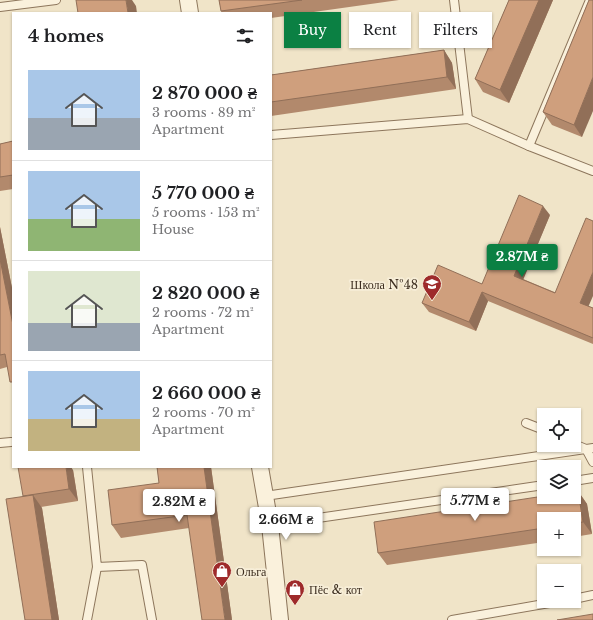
<!DOCTYPE html>
<html lang="en">
<head>
<meta charset="utf-8">
<style>
	:root { --surface:#fff; --page:#f2f2f2; --text:#202124; --muted:#757577; --line:#e0e0e0; --accent:#0b8043 }
	body { margin:0; font-family:"Libre Baskerville",serif; background:var(--page); color:var(--text); height:100vh; display:flex; flex-direction:column; font-size:15px; white-space:nowrap }
	* { box-sizing:border-box; margin:0 }
	p { font-size:13px; color:var(--muted) }
	.icon { flex:none; width:22px; height:22px; fill:none; stroke:currentColor; stroke-width:2; stroke-linecap:round; stroke-linejoin:round }
	.map { position:relative; flex:1; overflow:hidden }
	.sheet { position:absolute; left:12px; top:12px; width:260px; height:456px; display:flex; flex-direction:column; background:var(--surface); border-radius:0px; box-shadow:0 1px 3px #0004 }
	.sheet>* { flex:none }
	.guide { position:absolute; left:284px; top:12px; width:249px; height:36px; display:flex; gap:8px }
	.tools { position:absolute; left:537px; top:408px; display:grid; gap:8px }
	.tools a { display:grid; place-items:center; width:44px; height:44px; border-radius:0px; background:var(--surface); box-shadow:0 1px 3px #0004; font-size:20px }
	.price { position:absolute; translate:-50% -34px; padding:0 9px; border-radius:4px; background:#fff; color:#222; font-size:13px; line-height:26px; filter:drop-shadow(0 1px 2px #0008) }
	.price::after { content:''; position:absolute; left:50%; top:24px; width:12px; height:9px; margin-left:-6px; background:inherit; clip-path:polygon(0 0,100% 0,50% 100%) }
	.price.selected { background:var(--accent); color:#fff }
	ul { padding:0; list-style:none }
	li { display:flex; align-items:center; gap:12px; height:100px; padding:0 16px }
	li+li { border-top:1px solid var(--line) }
	li span { display:grid; place-items:center; flex:none; width:112px; height:80px; border-radius:0px; color:#555 }
	li>.icon { margin-inline-start:auto }
	span .icon { width:48px; height:48px; fill:#fffc; stroke-width:1 }
	li b { font-size:17px }
	h2 { display:flex; justify-content:space-between; align-items:center; height:48px; padding:0 16px; font-size:17px }
	.tag { padding:0 14px; border-radius:0px; background:var(--surface); box-shadow:0 1px 3px #0004; font-size:14px; line-height:36px }
	.tag.selected { background:var(--accent); color:#fff }
	.map>svg:first-child { display:block }
	.lines { fill:none; stroke-linecap:round; stroke-linejoin:round }
	.lane-casing { stroke:#8d765c; stroke-width:10 }
	.street-casing { stroke:#8d765c; stroke-width:18 }
	.lane { stroke:#faf1dc; stroke-width:8 }
	.street { stroke:#faf1dc; stroke-width:16 }
	.wall { fill:#b2896c }
	.shaded-wall { fill:#916f58 }
	.building { fill:#cf9f7d; stroke:#916f58 }
	.labels { text-anchor:middle; dominant-baseline:central; stroke-width:3.5; stroke-linejoin:round; paint-order:stroke }
	.poi-label { font-size:12px; fill:#3d2e20; stroke:#f7eed8; text-anchor:start }
</style>
</head>
<body>
<div class="map">
<svg width="593" height="620" viewBox="0 0 593 620">
	<rect width="100%" height="100%" fill="#f0e4c8"/>
	<g class="lines">
		<defs>
			<g id="lane">
				<polyline points="454,0 468,119"/>
				<polyline points="0,7 56,0"/>
				<polyline points="271,135 468,119 529,146 593,171"/>
				<polyline points="529,146 590,0"/>
				<polyline points="526,423 544,430"/>
				<polyline points="0,443 11,442"/>
				<polyline points="574,444 586,449 593,462"/>
				<polyline points="87,467 97,567 142,565 152,620"/>
				<polyline points="574,481 593,478"/>
				<polyline points="265,496 593,448"/>
				<polyline points="270,525 544,485"/>
				<polyline points="574,599 593,595"/>
				<polyline points="87,620 97,567"/>
				<polyline points="452,620 561,601"/>
			</g>
			<g id="street">
				<polyline points="188,0 190,13"/>
				<polyline points="260,467 270,525 280,620"/>
			</g>
		</defs>
		<use href="#lane" class="lane-casing"/>
		<use href="#street" class="street-casing"/>
		<use href="#lane" class="lane"/>
		<use href="#street" class="street"/>
	</g>
	<g class="wall">
		<polygon points="219,0 399,0 271,18 271,13 222,13 221,11"/>
		<polygon points="509,0 553,0 509,103 483,92 475,79"/>
		<polygon points="589,0 582,137 552,125 543,112"/>
		<polygon points="444,50 452,63 456,89 271,116 271,75"/>
		<polygon points="13,141 13,189 0,191 0,144"/>
		<polygon points="550,215 523,279 593,308 593,344 488,301 476,331 429,312 422,303 482,284"/>
		<polygon points="0,227 13,293 13,382 7,367 0,369"/>
		<polygon points="157,467 211,467 232,620 189,528 121,538 112,525 159,483"/>
		<polygon points="73,470 78,501 41,507 42,508 59,620 25,620 23,497 23,496"/>
		<polygon points="578,491 587,504 592,534 574,537 574,519 544,519 544,542 387,565 378,553"/>
	</g>
	<g class="shaded-wall">
		<polygon points="126,0 132,0 136,6 137,13 128,13"/>
		<polygon points="539,0 553,0 509,103 500,90"/>
		<polygon points="444,50 452,63 456,89 447,77"/>
		<polygon points="593,77 593,111 582,137 574,125"/>
		<polygon points="543,206 550,215 521,285 514,276"/>
		<polygon points="0,227 13,293 13,325 0,259"/>
		<polygon points="593,272 593,296 586,312 580,303"/>
		<polygon points="482,292 488,301 476,331 469,322"/>
		<polygon points="66,467 71,467 73,470 78,501 69,489"/>
		<polygon points="204,467 211,467 232,620 225,620"/>
		<polygon points="578,491 587,504 592,534 583,522"/>
		<polygon points="33,495 42,508 59,620 52,620"/>
	</g>
	<g class="building">
		<polygon points="76,0 126,0 128,13 78,13"/>
		<polygon points="219,0 302,0 221,11"/>
		<polygon points="509,0 539,0 500,90 475,79"/>
		<polygon points="589,0 593,0 593,77 574,125 543,112"/>
		<polygon points="444,50 447,77 271,102 271,75"/>
		<polygon points="13,141 13,175 0,177 0,144"/>
		<polygon points="519,195 543,206 514,276 555,293 586,218 593,221 593,272 580,303 593,308 593,338 482,292 469,322 422,303 438,265 482,284"/>
		<polygon points="0,259 13,325 13,382 10,382 5,354 0,355"/>
		<polygon points="18,467 66,467 69,489 23,496"/>
		<polygon points="157,467 204,467 225,620 202,620 187,515 112,525 108,490 159,483"/>
		<polygon points="578,491 583,522 574,523 574,519 544,519 544,528 378,553 374,522 544,496 544,497 574,497 574,492"/>
		<polygon points="33,495 52,620 25,620 6,499"/>
		<polygon points="593,614 593,620 557,620"/>
	</g>
	<defs>
		<symbol id="school-pin" viewBox="-11 -11 22 30"><path d="M0 17L-7.5 6A9.5 9.5 0 1 1 7.5 6Z" fill="#9e2a2b" stroke="#f7eed8"/><path d="M0-5L7-2L0 1L-7-2ZM-4 1L0 2.5L4 1V4Q0 6-4 4Z" fill="#fff"/></symbol>
		<symbol id="shop-pin" viewBox="-11 -11 22 30"><path d="M0 17L-7.5 6A9.5 9.5 0 1 1 7.5 6Z" fill="#9e2a2b" stroke="#f7eed8"/><path d="M-5-2.5h2.3a2.7 3.5 0 0 1 5.4 0H5L5.5 6h-11ZM-1.5-2.5h3a1.5 2.3 0 0 0-3 0Z" fill="#fff"/></symbol>
	</defs>
	<g fill-rule="evenodd">
		<use href="#school-pin" x="421" y="273" width="22" height="30"/>
		<use href="#shop-pin" x="211" y="560" width="22" height="30"/>
		<use href="#shop-pin" x="284" y="578" width="22" height="30"/>
	</g>
	<g class="labels">
		<g class="poi-label">
			<text x="418" y="284" text-anchor="end">Школа №48</text>
			<text x="236" y="571">Ольга</text>
			<text x="309" y="589">Пёс &amp; кот</text>
		</g>
	</g>
</svg>
<div class="tools">
<a><svg class="icon" aria-label="locate" viewBox="0 0 24 24"><circle cx="12" cy="12" r="6"/><path d="M12 2v4M12 18v4M2 12h4M18 12h4"/></svg></a>
<a><svg class="icon" aria-label="layers" viewBox="0 0 24 24"><path d="M12 4l9 5-9 5-9-5zM3 14l9 5 9-5"/></svg></a>
<a>+</a>
<a>−</a>
</div>
<b class="price selected" style="left:522px;top:278px">2.87M ₴</b>
<b class="price" style="left:475px;top:522px">5.77M ₴</b>
<b class="price" style="left:179px;top:523px">2.82M ₴</b>
<b class="price" style="left:286px;top:541px">2.66M ₴</b>
<div class="guide">
<a class="tag selected">Buy</a>
<a class="tag">Rent</a>
<a class="tag">Filters</a>
</div>
<section class="sheet">
<h2>4 homes<svg class="icon" aria-label="filters" viewBox="0 0 24 24"><path d="M4 7h16M4 17h16"/><circle cx="9" cy="7" r="2"/><circle cx="15" cy="17" r="2"/></svg></h2>
<ul>
<li><span style="background:linear-gradient(#a9c7e8 60%,#9aa5b1 0)"><svg class="icon" aria-label="home" viewBox="0 0 24 24"><path d="M3 11l9-7 9 7M6 9v11h12V9"/></svg></span><div><b>2 870 000 ₴</b><p>3 rooms · 89 m²</p><p>Apartment</p></div></li>
<li><span style="background:linear-gradient(#a9c7e8 60%,#8fb573 0)"><svg class="icon" aria-label="home" viewBox="0 0 24 24"><path d="M3 11l9-7 9 7M6 9v11h12V9"/></svg></span><div><b>5 770 000 ₴</b><p>5 rooms · 153 m²</p><p>House</p></div></li>
<li><span style="background:linear-gradient(#dfe7d0 65%,#9aa5b1 0)"><svg class="icon" aria-label="home" viewBox="0 0 24 24"><path d="M3 11l9-7 9 7M6 9v11h12V9"/></svg></span><div><b>2 820 000 ₴</b><p>2 rooms · 72 m²</p><p>Apartment</p></div></li>
<li><span style="background:linear-gradient(#a9c7e8 60%,#c2b280 0)"><svg class="icon" aria-label="home" viewBox="0 0 24 24"><path d="M3 11l9-7 9 7M6 9v11h12V9"/></svg></span><div><b>2 660 000 ₴</b><p>2 rooms · 70 m²</p><p>Apartment</p></div></li>
</ul>
</section>
</div>
</body>
</html>
